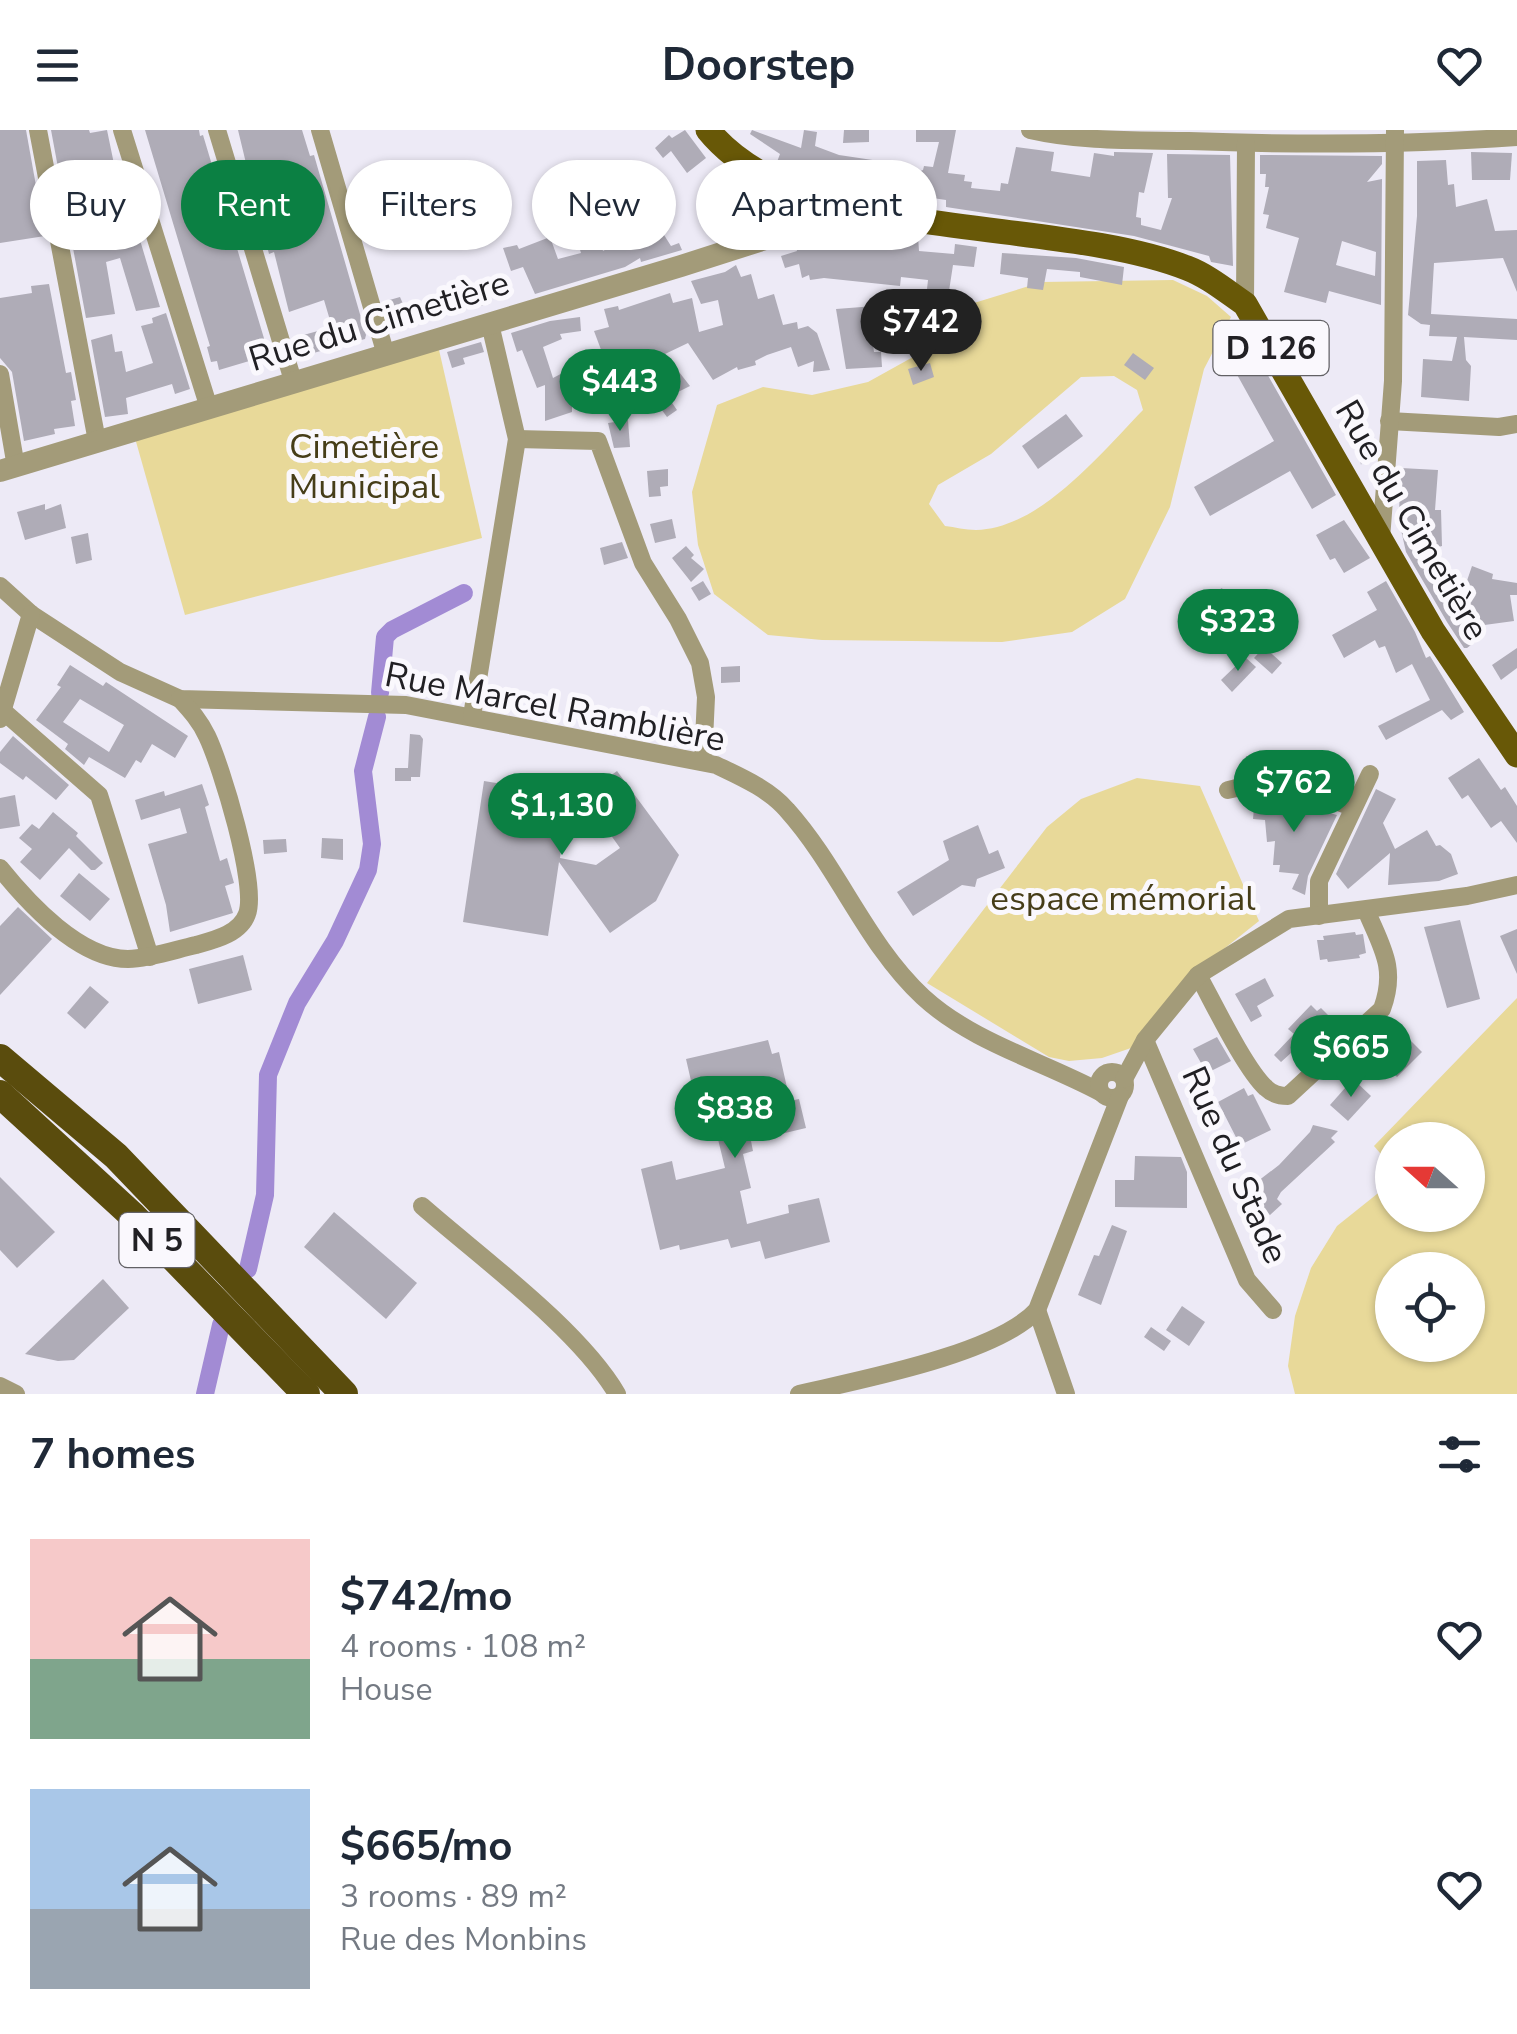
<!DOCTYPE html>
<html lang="en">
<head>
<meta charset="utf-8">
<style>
	:root { --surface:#fff; --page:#f6f6f7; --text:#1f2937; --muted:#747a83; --accent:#0b8043 }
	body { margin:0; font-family:"Nunito Sans",sans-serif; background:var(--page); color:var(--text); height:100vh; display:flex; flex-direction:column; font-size:38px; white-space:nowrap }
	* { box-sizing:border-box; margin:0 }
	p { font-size:32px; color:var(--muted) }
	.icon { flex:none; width:55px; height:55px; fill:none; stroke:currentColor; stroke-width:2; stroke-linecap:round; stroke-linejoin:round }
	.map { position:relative; height:1264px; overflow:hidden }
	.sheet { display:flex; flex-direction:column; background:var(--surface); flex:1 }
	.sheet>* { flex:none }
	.hud { position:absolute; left:30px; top:30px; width:1000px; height:90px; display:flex; gap:20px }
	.needle { width:65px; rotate:291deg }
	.controls { position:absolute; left:1375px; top:992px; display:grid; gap:20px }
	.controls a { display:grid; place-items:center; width:110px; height:110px; border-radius:50%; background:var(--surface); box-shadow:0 2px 8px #0004; font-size:50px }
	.price { position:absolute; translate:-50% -85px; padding:0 22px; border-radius:35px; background:var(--accent); color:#fff; font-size:32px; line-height:65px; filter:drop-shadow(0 2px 5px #0008) }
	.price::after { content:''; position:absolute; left:50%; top:60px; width:30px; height:22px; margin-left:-15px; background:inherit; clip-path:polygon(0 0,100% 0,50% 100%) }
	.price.selected { background:#222; color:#fff }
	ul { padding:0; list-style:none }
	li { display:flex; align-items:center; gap:30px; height:250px; padding:0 30px }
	li span { display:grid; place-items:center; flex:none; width:280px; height:200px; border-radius:0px; color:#555 }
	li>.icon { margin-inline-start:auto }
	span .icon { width:120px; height:120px; fill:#fffc; stroke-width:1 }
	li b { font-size:42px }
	h2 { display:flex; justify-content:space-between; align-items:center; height:120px; padding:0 30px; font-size:42px }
	.tag { padding:0 35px; border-radius:45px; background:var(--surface); box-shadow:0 2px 8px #0004; font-size:35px; line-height:90px }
	.tag.selected { background:var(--accent); color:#fff }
	header { display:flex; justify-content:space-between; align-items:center; height:130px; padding:0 30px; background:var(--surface); font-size:45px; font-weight:700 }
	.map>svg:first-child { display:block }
	.green { fill:#e8d999; fill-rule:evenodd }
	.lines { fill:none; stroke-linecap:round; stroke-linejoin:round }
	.canal { stroke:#a28bd4; stroke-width:18 }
	.building { fill:#afacb7; fill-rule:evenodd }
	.minor { stroke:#a39b79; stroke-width:18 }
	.tertiary { stroke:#a39b79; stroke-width:22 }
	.primary { stroke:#685807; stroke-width:25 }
	.trunk { stroke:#5a4c0d; stroke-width:28 }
	.labels { text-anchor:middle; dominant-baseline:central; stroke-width:10; stroke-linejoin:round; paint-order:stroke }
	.shield { fill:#faf8fd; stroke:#626165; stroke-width:2.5 }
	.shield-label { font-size:32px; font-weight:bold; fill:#212024 }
	.street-label { font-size:35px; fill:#212024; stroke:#faf8fd }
	.park-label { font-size:35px; fill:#463d18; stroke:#faf8fd }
</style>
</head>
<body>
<header><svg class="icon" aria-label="menu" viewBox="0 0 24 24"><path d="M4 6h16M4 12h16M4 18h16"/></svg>Doorstep<svg class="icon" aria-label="heart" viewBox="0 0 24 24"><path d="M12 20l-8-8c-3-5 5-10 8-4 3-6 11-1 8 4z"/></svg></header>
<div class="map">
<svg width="1517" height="1264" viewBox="0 0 1517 1264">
	<rect width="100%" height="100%" fill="#edeaf6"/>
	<g class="green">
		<path d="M1173 150 1207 166 1231 187 1204 239 1170 377 1125 469 1072 502 1002 512 822 510 768 505 714 464 698 415 692 362 717 275 763 257 812 265 868 252 913 227 974 173 1042 152ZM1114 246 1137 260 1143 280C1102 322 1040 399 976 400 965 400 955 397 945 396L929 374 938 355 991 324 1081 247Z"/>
		<polygon points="437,211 482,408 185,485 133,301"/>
		<polygon points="1137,648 1200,656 1259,791 1181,853 1131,918 1102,928 1069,931 1049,927 927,853 1047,697 1081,669"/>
		<path d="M1517 868V1264H1295L1288 1236 1295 1186 1311 1138 1337 1096 1392 1052V1085H1468V1010H1392V1037L1374 1016ZM1392 1140H1468V1215H1392Z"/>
	</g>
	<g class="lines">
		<g class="canal">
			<polyline points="380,563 385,507 392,500 464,463"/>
			<polyline points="248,1139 265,1065 268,945 297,873 335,811 368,740 372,714 363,641 377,587"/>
			<polyline points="205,1264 221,1195"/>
		</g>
	</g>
	<g class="building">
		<polygon points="0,0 26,0 45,106 0,113"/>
		<polygon points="51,0 89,0 90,3 107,0 114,34 117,33 160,177 136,181 120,128 106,132 115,184 86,188"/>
		<polygon points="145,0 199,0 200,6 203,5 269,225 219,240 217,231 211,232 207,217 210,216"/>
		<polygon points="238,0 302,0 310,26 314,25 366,205 365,209 306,225 300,206 332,197 324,170 289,182 274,122 269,124 259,84 302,72 293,41 251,54"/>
		<polygon points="685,0 706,28 687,43 671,21 663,28 655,18 669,5 672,8"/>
		<polygon points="752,0 801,18 804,0 817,2 815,16 839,25 886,32 884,42 914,49 915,43 923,40 924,36 933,37 939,12 916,12 916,0 956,0 948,43 965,45 964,51 972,52 971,58 1000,61 1001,53 1008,54 1016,17 1054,22 1051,41 1090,47 1094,23 1114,26 1114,22 1153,23 1144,63 1139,62 1136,87 1141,88 1141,95 1161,100 1172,68 1168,68 1167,24 1230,25 1233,136 1211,132 1209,126 1134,106 946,77 946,70 852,56 851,59 810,48 777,32 780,24 750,4"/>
		<polygon points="844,0 869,0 869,12 843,13"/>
		<polygon points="1471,22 1512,23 1510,50 1472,50"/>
		<path d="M1260 25 1382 26V34L1367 52 1382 49 1381 175 1329 161 1326 173 1284 162 1299 108 1266 98 1269 85 1263 84 1269 57H1265L1266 44H1260ZM1342 111 1376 122 1375 146 1336 135Z"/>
		<polygon points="1446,30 1448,55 1454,54 1456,77 1487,69 1495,101 1517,100 1517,162 1503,128 1434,133 1431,184 1517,189 1517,210 1464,207 1466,230 1471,236 1469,271 1421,267 1423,229 1452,231 1457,207 1429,206 1430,195 1421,194 1408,185 1417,86 1417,31"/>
		<polygon points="719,46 738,70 733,46 751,56 739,72 743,77 775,67 804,80 717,109 711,92 737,81 708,62"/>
		<polygon points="647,78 671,116 679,113 682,120 641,132 640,128 625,137 535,164 523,137 511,141 503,118 517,115 519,119 550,107 558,129 581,123 574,100 586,97 590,112 600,109 603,121 641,99 633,87"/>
		<polygon points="844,95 918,106 919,121 954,124 955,114 977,117 974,137 953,135 949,161 927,159 928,150 901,147 900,156 824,148 810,150 809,145 802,148 799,134 785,138 781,126 797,121 796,116 843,107"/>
		<polygon points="1002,123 1076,128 1124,137 1122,155 1080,147 1080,142 1047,139 1043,160 1027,158 1028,148 1000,144"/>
		<polygon points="736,135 741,147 751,144 758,169 774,164 783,195 797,192 798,199 808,196 817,203 830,240 813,242 814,231 798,237 791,217 767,225 755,231 756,235 738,240 737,237 713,250 688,213 665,224 690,256 668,267 677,280 667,287 653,268 643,281 638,281 596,236 606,233 594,201 609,197 604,179 618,176 619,180 670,163 673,173 692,168 699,202 723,195 718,170 701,174 691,151 725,142"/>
		<polygon points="49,154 66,243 71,242 76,270 71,271 75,296 54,299 55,304 24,311 12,242 0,228 0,168 32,163 31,156"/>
		<polygon points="471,154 474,162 486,159 490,174 457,181 451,161"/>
		<polygon points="948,164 949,194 915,196 913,180 925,180 926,168"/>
		<polygon points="400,167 411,192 400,197 386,171"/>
		<polygon points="875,176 878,198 871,199 874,222 881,222 882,237 846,239 836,179"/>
		<polygon points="166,183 190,259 175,264 172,254 126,268 128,284 105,287 91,210 112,204 115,222 122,221 126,242 153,233 141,196 153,193 152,188"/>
		<polygon points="580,187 581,201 560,204 562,209 543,217 553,248 572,238 572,282 545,291 545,255 537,258 522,220 517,222 511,203 550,191"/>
		<polygon points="481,212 484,222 463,228 465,234 452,238 447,222"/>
		<polygon points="1254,221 1336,365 1312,379 1290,341 1210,386 1194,357 1274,311 1235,241"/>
		<polygon points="1133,223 1154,238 1145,250 1124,235"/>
		<polygon points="930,233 934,247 913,255 908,239"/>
		<polygon points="594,237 605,272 593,276 582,240"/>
		<polygon points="1066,284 1083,306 1038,339 1022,316"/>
		<polygon points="628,290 630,317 614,318 608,293"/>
		<polygon points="1362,294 1371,300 1361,335 1354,298"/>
		<polygon points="1401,338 1438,340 1435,380 1441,380 1442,416 1423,421 1431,444 1442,440 1456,483 1472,436 1493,444 1492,449 1517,453 1517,465 1510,465 1514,491 1477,496 1484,505 1467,518 1464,518 1447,492 1406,422 1397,382 1399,382"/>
		<polygon points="668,339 668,356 660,357 661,366 649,367 647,341"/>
		<polygon points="45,374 45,380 61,374 66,398 25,410 17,382"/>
		<polygon points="672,389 676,408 655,413 650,394"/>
		<polygon points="1344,390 1370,428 1344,443 1335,428 1330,430 1316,405"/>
		<polygon points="88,403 92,430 76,434 71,407"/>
		<polygon points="622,412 628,428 604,435 600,418"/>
		<polygon points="686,416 694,425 691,428 704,439 691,452 672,428"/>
		<polygon points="703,451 711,464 699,471 691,458"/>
		<polygon points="1386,451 1415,502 1426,528 1430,526 1464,582 1451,590 1442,580 1386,610 1378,596 1430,570 1412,534 1396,543 1385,516 1379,518 1375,510 1344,528 1332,505 1377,480 1367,462"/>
		<polygon points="1222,458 1238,492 1209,509 1203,506 1198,498 1198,489 1191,477"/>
		<polygon points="1264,517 1282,533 1272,544 1254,528"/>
		<polygon points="1517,518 1517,538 1501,550 1492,535"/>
		<polygon points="1245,527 1256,537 1232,562 1221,550"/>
		<path d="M70 535 103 556 106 552 188 606 175 628 152 614 141 633 136 630 125 648 89 627 84 635 65 619 68 614 36 590 61 557 57 555ZM80 569 124 595 109 622 63 592Z"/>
		<polygon points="740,536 740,552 721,553 721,537"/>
		<polygon points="410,604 420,605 423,609 420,647 411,647 411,651 395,651 395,638 408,638"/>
		<polygon points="13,606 69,655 56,670 26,646 23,650 0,633 0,622"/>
		<polygon points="1246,626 1280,630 1280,636 1344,638 1343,650 1351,654 1348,662 1293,646 1244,644"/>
		<polygon points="1479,628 1501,660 1505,657 1517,676 1517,713 1501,691 1491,698 1468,665 1462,669 1448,648"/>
		<polygon points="617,641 679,725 656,771 610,803 559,732 548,806 463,792 484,651 569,665 560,728 596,735 620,718 583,666"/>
		<polygon points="202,654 209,675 205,677 220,731 227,728 234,753 225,756 233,783 170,802 166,775 148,714 187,703 180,678 141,690 135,670 164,661 165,666"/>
		<polygon points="1376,659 1396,669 1383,693 1395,719 1427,700 1436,716 1440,715 1451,724 1458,744 1439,751 1388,755 1390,723 1348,759 1336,744"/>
		<polygon points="15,665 20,696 0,699 0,668"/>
		<polygon points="1255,668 1288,671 1337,685 1308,746 1305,765 1292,759 1299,744 1279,742 1280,735 1273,735 1275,711 1267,712 1265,690 1253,689"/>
		<polygon points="53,682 78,703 76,706 103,733 95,740 91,740 69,718 40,750 20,732 32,719 19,708 32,694 39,699"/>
		<polygon points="978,695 989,724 998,720 1005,738 977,749 975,757 962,755 913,786 897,762 949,730 943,711"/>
		<polygon points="322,708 343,709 343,730 321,728"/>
		<polygon points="286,709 287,722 264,724 263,710"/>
		<polygon points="79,743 110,769 90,791 60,766"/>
		<polygon points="18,777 52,809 0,865 0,796"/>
		<polygon points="1460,790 1480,869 1447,878 1424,797"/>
		<polygon points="1517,799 1517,844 1500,806"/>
		<polygon points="1355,802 1356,805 1363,804 1366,823 1359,825 1360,828 1328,832 1327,829 1320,830 1317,810 1324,810 1323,806"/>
		<polygon points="243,825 252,860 198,874 189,839"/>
		<polygon points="1265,848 1274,866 1257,876 1262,886 1251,892 1235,864"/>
		<polygon points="90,856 109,872 85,899 67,883"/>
		<polygon points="1311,875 1317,881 1321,878 1329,886 1326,890 1332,896 1307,919 1302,913 1281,932 1274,925 1294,904 1288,899"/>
		<polygon points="1401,901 1422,922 1397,947 1377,927"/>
		<polygon points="1217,907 1231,931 1209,942 1207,939 1205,940 1193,919"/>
		<polygon points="768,910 772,924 779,922 790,971 799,969 806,998 751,1011 753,1021 743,1024 751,1058 740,1061 747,1094 789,1083 788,1075 819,1068 830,1112 765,1129 760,1111 731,1118 728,1109 680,1120 679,1115 660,1120 641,1039 672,1031 676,1050 725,1038 716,1001 724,999 715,959 694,964 686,929"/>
		<polygon points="1353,949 1371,966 1348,991 1330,975"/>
		<polygon points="1244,958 1248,966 1253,964 1271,1000 1240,1015 1218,972"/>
		<polygon points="1313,995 1338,1001 1331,1008 1335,1012 1281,1062 1277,1069 1282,1074 1270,1085 1245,1061 1279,1035 1310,1002"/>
		<polygon points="1135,1026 1181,1027 1187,1042 1187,1078 1115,1077 1115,1050 1134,1050"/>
		<polygon points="0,1047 55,1102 17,1138 0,1120"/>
		<polygon points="334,1082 417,1153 386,1189 304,1117"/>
		<polygon points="1112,1095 1127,1101 1101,1175 1078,1165 1094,1125 1099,1126"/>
		<polygon points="103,1149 129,1178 74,1230 58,1231 25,1224"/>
		<polygon points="1182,1176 1205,1192 1189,1216 1166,1200"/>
		<polygon points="1151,1197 1171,1211 1164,1221 1144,1207"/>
	</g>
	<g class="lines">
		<g class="minor">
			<polyline points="38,0 97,311"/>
			<polyline points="122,0 209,278"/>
			<polyline points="217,0 294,254"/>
			<polyline points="320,0 386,225"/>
			<path d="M1030 0C1082 12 1136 10 1189 11 1298 15 1408 15 1517 7"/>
			<polyline points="1245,174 1246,13"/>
			<polyline points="0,244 16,337"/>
			<polyline points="1389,291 1499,297 1517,294"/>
			<polyline points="517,309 598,311 643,433 678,489 700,533 706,567 703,632"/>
			<polyline points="1381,409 1393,251 1395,0"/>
			<path d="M0 456 31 484 120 542 180 569 406 575 716 635C741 647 769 659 787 680 839 738 866 814 923 867 972 912 1042 931 1100 962"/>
			<polyline points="3,581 99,665 150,827"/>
			<polyline points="472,586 517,309 490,194"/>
			<polyline points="0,589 31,484"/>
			<path d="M1228 660C1268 648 1314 663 1352 677"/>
			<path d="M0 738C29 774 80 829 128 829 151 828 174 820 196 815 214 810 240 804 247 784 258 756 221 635 207 606 200 591 191 581 180 569"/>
			<polyline points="1319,786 1319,751 1370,644"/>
			<path d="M1198 845C1213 872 1245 939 1266 958 1272 964 1280 966 1288 966L1382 879C1397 838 1382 818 1366 780"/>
			<polyline points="1145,910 1247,1150 1273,1180"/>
			<circle cx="1112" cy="955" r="13"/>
			<polyline points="1124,949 1145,910 1198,845 1289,789 1467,766 1517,755"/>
			<path d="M422 1076C480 1127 579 1199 617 1264"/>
			<polyline points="1037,1180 1066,1264"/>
			<polyline points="0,1256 16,1264"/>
			<path d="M799 1264C859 1250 997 1224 1037 1180L1120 966"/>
		</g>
		<polyline class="tertiary" points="0,341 681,136 809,95 837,74"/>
		<path class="primary" d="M708 0C801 115 1052 85 1187 138 1208 146 1226 161 1245 174L1433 501 1517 625"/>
		<g class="trunk">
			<polyline points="0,928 116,1026 344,1264"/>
			<polyline points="0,964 132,1085 306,1264"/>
		</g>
	</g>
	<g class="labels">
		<g class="shield">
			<rect x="1213.5" y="191" width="115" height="54" rx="8"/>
			<rect x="119.5" y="1083" width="75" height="54" rx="8"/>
		</g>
		<g class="shield-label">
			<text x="1271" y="218">D 126</text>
			<text x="157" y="1110">N 5</text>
		</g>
		<g class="street-label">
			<text transform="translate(379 191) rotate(-17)">Rue du Cimetière</text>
			<text transform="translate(1412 390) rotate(60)">Rue du Cimetière</text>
			<text transform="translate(555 577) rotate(11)">Rue Marcel Ramblière</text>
			<text transform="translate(1235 1035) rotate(66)">Rue du Stade</text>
		</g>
		<g class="park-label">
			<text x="364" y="316">Cimetière<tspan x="364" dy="40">Municipal</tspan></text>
			<text x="1123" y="768">espace mémorial</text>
		</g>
	</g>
</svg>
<div class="controls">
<a><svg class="needle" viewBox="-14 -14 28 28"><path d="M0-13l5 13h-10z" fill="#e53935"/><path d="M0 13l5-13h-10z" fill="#747a83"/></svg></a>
<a><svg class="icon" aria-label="locate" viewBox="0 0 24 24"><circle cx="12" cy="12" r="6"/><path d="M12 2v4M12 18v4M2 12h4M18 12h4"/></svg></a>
</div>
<b class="price selected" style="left:921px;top:244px">$742</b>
<b class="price" style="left:620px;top:304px">$443</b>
<b class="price" style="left:1238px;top:544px">$323</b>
<b class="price" style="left:1294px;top:705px">$762</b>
<b class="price" style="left:562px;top:728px">$1,130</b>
<b class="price" style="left:1351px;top:970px">$665</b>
<b class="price" style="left:735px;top:1031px">$838</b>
<div class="hud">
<a class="tag">Buy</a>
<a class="tag selected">Rent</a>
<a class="tag">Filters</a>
<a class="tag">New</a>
<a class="tag">Apartment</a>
</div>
</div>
<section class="sheet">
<h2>7 homes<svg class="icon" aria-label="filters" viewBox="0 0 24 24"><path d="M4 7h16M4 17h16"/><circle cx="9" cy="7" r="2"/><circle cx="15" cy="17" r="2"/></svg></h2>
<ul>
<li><span style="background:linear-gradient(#f6c9c9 60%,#7fa58c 0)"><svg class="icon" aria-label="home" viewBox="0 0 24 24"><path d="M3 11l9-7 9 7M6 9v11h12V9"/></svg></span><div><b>$742/mo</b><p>4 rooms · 108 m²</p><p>House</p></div><svg class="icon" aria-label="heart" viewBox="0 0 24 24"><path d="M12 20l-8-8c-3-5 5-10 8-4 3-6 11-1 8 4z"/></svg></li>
<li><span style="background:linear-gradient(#a9c7e8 60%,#9aa5b1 0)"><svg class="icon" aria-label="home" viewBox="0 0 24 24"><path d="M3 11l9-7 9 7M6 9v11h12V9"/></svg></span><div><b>$665/mo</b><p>3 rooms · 89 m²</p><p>Rue des Monbins</p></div><svg class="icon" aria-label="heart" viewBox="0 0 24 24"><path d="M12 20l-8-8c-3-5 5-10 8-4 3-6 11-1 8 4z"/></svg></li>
</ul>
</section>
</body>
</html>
